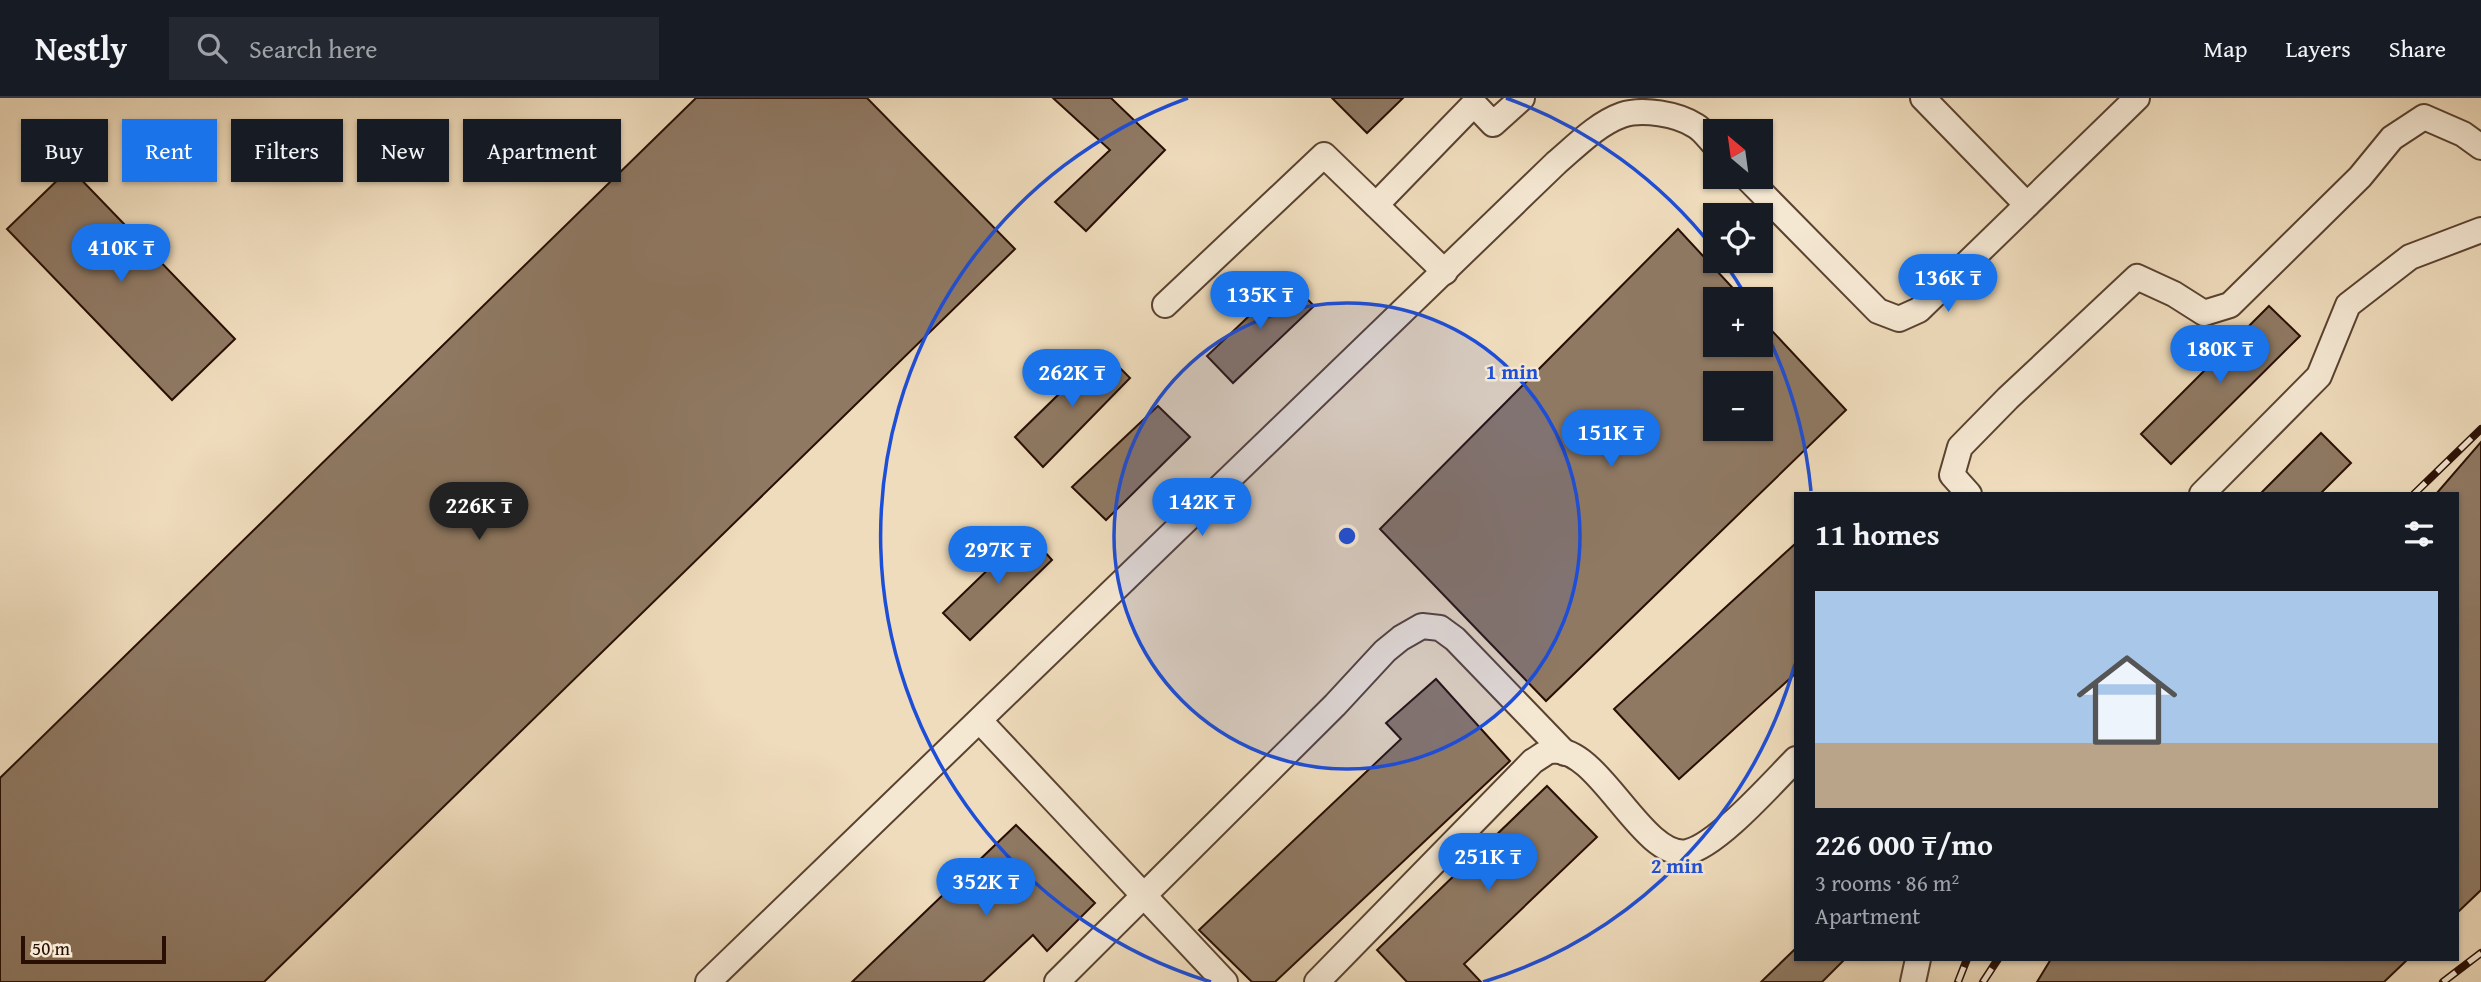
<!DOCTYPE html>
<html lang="en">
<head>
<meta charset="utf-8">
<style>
	:root { --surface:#171b24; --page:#242831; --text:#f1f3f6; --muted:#9ea1a6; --line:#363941; --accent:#1a73e8 }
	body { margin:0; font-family:"Gentium Book Plus",serif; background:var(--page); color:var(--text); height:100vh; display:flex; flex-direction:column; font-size:26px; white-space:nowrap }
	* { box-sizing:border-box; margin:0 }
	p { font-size:23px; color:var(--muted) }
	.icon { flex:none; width:38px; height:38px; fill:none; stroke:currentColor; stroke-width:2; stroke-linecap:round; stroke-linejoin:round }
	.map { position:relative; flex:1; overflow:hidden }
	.drawer { position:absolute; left:1794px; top:394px; width:665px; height:469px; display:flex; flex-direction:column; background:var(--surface); border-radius:0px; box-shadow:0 2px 5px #0004 }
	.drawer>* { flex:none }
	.top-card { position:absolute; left:21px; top:21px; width:665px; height:63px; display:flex; gap:14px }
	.needle { width:46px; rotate:331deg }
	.tools { position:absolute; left:1703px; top:21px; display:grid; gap:14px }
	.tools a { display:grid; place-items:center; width:70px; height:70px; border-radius:0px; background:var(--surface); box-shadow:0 2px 5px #0004; font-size:35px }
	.scale { position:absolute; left:21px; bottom:18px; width:145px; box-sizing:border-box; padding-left:7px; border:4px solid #280e03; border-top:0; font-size:19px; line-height:24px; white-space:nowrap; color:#280e03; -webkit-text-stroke:5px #f5e8d3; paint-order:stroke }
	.price { position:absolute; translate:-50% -60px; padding:0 16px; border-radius:24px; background:var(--accent); color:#fff; font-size:23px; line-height:46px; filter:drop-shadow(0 2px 4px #0008) }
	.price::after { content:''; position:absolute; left:50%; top:42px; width:21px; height:16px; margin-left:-10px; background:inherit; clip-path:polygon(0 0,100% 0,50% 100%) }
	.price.active { background:#222; color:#fff }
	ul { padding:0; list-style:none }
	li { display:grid; align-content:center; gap:14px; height:371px; padding:0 21px }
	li+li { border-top:2px solid var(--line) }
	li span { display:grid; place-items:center; height:217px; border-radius:0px; color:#555 }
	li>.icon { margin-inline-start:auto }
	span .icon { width:126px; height:126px; fill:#fffc; stroke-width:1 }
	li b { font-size:30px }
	h2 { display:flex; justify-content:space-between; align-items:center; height:84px; padding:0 21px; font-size:30px }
	.chip { padding:0 24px; border-radius:0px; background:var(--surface); box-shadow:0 2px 5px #0004; font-size:24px; line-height:63px }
	.chip.active { background:var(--accent); color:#fff }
	header { display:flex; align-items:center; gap:42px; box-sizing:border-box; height:98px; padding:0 35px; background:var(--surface); border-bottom:2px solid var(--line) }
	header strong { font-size:33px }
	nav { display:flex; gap:38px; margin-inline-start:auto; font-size:24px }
	.search { width:490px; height:63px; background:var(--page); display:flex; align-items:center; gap:18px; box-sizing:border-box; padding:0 24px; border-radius:0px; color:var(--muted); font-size:26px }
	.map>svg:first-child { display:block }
	.building { fill:#8f7963; stroke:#280e03; stroke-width:2; fill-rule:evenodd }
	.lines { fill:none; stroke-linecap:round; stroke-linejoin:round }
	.minor-casing { stroke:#5a4231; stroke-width:28 }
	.minor { stroke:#f5e8d3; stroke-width:24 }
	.rail-casing { stroke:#280e03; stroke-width:8 }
	.rail { stroke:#f5e8d3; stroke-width:5; stroke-dasharray:16; stroke-linecap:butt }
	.ring { fill:none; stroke:#1d4ed8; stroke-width:3.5 }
	.centre { fill:#1d4ed8; stroke:#f5e8d3; stroke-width:3.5 }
	.ring-label { font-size:21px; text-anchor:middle; font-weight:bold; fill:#1d4ed8; stroke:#f5e8d3; stroke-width:5; stroke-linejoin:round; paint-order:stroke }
</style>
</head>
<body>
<header>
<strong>Nestly</strong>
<div class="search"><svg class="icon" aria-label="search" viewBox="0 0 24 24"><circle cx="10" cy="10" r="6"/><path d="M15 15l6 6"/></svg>Search here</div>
<nav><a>Map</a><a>Layers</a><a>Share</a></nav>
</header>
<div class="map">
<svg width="2481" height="884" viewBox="0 0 2481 884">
	<rect width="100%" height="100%" fill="#efdcbc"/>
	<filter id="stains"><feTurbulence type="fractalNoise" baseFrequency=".00286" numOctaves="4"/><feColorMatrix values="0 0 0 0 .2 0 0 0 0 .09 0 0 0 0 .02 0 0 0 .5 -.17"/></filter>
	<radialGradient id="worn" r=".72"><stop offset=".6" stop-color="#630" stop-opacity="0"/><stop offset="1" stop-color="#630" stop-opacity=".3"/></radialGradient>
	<g class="building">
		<polygon points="696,0 867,0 1015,151 264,884 0,884 0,680"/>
		<polygon points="1053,0 1111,0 1165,52 1086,133 1055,104 1110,52"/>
		<polygon points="1332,0 1403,0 1367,35"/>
		<polygon points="70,70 235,241 172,302 7,131"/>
		<path d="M1678 131 1743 201H1715V247H1760V220L1846 312 1546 603 1380 431ZM1715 285H1760V331H1715Z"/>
		<polygon points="1288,181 1314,208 1233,285 1207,258"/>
		<polygon points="2269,208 2300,238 2171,366 2141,336"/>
		<polygon points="1103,253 1130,280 1043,369 1015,339"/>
		<polygon points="1158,308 1190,339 1106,422 1072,389"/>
		<polygon points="2321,335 2351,365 2320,396 2260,396"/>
		<polygon points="2481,344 2481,792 2457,815 2457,396 2436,396"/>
		<polygon points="1027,434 1052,462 970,542 943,515"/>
		<polygon points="1796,445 1796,575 1679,681 1614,611"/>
		<polygon points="1436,581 1510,663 1275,884 1252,884 1199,832 1401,641 1386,625"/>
		<polygon points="1547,688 1597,739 1464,866 1481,884 1407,884 1377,852"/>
		<polygon points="1016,727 1095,805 1047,853 1033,837 983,884 852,884"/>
		<polygon points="1796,850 1796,861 1845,861 1822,884 1761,884"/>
		<polygon points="2051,861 2408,861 2384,884 2037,884"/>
	</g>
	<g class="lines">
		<defs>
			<g id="minor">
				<polyline points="1923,0 2027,107"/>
				<polyline points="1746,79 1878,213 1899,221 1919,212 2137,0"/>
				<polyline points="1376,107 1474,6 1493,26 1522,0"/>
				<polyline points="1165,207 1324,57 1445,174"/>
				<polyline points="1969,396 1952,377 1960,349 2008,300 2137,179 2174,196 2204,215 2230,207 2360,79 2392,40 2424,19 2463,36 2481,49"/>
				<polyline points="2202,396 2319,278 2348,207 2410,159 2481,132"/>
				<polyline points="980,623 1225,884"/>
				<path d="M708 884 1556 65C1576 48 1597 26 1622 17 1642 10 1678 16 1696 28 1703 32 1709 41 1715 47"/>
				<polyline points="1057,884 1335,607 1385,553 1401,540 1422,528 1440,530 1455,541 1565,655"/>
				<path d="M1317 884 1533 663C1539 660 1546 653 1552 653 1598 646 1642 762 1687 754 1717 748 1773 684 1796 661"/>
				<polyline points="1913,884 1918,861"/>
			</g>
		</defs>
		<use href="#minor" class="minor-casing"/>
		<use href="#minor" class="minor"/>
		<defs>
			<g id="rail">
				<polyline points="2414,396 2481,331"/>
				<polyline points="1958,884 1967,861"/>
				<polyline points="1983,884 1998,861"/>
				<polyline points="2443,884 2481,855"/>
			</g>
		</defs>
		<use href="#rail" class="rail-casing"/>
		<use href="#rail" class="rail"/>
	</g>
	<circle cx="1347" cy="438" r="233" fill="#1d4ed8" fill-opacity=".12"/>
	<g class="ring">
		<circle cx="1347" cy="438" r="233"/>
		<path d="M1795 566A466 466 0 0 1 1483 884M1211 884A466 466 0 0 1 1188 0M1506 0A466 466 0 0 1 1714 151M1724 164A466 466 0 0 1 1746 198M1762 226A466 466 0 0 1 1811 393"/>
	</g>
	<circle cx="1347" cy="438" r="10" class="centre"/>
	<g class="ring-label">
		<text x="1512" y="281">1 min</text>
		<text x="1677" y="775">2 min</text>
	</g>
	<rect width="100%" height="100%" filter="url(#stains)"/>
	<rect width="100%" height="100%" fill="url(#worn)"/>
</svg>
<div class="tools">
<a><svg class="needle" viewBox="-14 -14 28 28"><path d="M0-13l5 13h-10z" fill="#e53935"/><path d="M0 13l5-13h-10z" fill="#9ea1a6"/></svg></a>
<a><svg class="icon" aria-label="locate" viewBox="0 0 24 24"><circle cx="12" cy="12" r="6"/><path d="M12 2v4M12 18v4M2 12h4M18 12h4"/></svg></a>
<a>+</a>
<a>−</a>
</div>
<div class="scale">50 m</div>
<b class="price" style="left:121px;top:186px">410K ₸</b>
<b class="price" style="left:1948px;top:216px">136K ₸</b>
<b class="price" style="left:1260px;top:233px">135K ₸</b>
<b class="price" style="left:2220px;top:287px">180K ₸</b>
<b class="price" style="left:1072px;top:311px">262K ₸</b>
<b class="price" style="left:1611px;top:371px">151K ₸</b>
<b class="price" style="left:1202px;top:440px">142K ₸</b>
<b class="price active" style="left:479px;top:444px">226K ₸</b>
<b class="price" style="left:998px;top:488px">297K ₸</b>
<b class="price" style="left:1488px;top:795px">251K ₸</b>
<b class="price" style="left:986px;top:820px">352K ₸</b>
<div class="top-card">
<a class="chip">Buy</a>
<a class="chip active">Rent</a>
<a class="chip">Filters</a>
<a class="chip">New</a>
<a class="chip">Apartment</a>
</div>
<section class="drawer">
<h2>11 homes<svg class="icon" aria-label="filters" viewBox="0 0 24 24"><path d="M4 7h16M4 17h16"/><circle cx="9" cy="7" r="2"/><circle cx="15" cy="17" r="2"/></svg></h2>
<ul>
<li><span style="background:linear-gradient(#a9c7e8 70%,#b9a48a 0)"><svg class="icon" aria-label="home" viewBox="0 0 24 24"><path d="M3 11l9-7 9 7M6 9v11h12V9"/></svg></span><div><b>226 000 ₸/mo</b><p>3 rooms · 86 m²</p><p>Apartment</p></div></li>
</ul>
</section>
</div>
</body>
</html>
